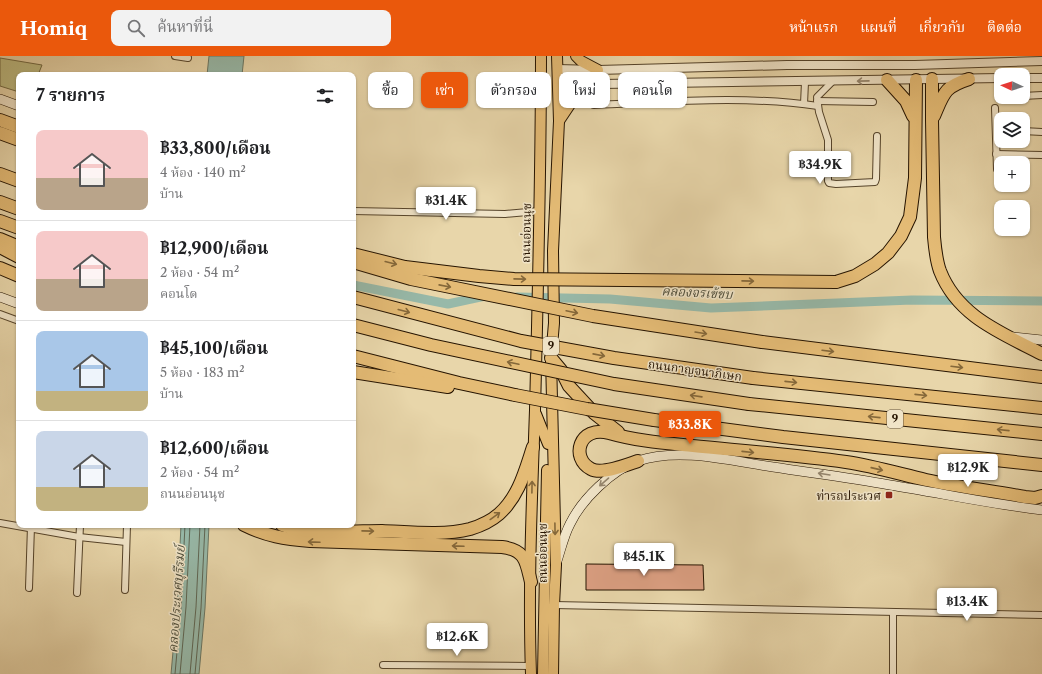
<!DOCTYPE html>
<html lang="th">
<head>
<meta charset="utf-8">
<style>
	:root { --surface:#fff; --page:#f2f2f2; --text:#202124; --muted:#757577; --line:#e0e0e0; --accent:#ea580c }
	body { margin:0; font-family:"Libre Caslon Text","Noto Serif Thai",serif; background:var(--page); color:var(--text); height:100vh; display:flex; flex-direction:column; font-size:15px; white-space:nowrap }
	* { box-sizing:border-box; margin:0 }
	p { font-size:13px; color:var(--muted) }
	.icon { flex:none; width:22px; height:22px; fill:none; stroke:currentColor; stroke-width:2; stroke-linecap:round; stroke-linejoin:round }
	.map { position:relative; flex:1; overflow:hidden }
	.sheet { position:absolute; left:16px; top:16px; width:340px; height:456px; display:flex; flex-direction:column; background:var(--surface); border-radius:8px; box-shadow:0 1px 3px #0004 }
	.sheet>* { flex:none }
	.hud { position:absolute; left:368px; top:16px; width:380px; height:36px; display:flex; gap:8px }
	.needle { width:26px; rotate:274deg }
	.buttons { position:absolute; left:994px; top:12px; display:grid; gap:8px }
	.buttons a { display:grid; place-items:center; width:36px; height:36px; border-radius:8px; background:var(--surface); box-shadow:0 1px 3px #0004; font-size:20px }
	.price { position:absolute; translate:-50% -34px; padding:0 9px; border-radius:4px; background:#fff; color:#222; font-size:13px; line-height:26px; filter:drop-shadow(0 1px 2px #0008) }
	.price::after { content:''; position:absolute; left:50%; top:24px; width:12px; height:9px; margin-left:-6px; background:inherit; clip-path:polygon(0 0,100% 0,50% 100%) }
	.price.selected { background:var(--accent); color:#fff }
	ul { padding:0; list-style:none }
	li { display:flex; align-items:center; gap:12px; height:100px; padding:0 20px }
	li+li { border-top:1px solid var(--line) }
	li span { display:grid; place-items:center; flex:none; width:112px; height:80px; border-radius:8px; color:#555 }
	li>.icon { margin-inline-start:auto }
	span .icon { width:48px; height:48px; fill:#fffc; stroke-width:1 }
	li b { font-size:17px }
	h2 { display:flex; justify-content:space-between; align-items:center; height:48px; padding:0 20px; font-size:17px }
	.pill { padding:0 14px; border-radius:8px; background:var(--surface); box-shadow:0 1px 3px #0004; font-size:14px; line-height:36px }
	.pill.selected { background:var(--accent); color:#fff }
	header { display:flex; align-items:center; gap:24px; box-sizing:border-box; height:56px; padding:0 20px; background:var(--accent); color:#fff }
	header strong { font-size:19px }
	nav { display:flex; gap:22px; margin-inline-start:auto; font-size:14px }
	.search { width:280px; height:36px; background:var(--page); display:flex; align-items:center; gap:10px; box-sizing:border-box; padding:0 14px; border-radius:8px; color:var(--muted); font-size:15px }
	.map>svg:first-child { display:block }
	.green { fill:#bebc83; stroke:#726842 }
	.water { fill:#97b9a9; stroke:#6a7765 }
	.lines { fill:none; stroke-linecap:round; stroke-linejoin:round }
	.shore { stroke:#5e6654; stroke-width:1 }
	.canal { stroke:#97b9a9; stroke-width:9 }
	.building { fill:#db9f82; stroke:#261400 }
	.minor-casing { stroke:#56442a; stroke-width:8 }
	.tertiary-casing { stroke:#56442a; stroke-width:10 }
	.secondary-casing { stroke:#261400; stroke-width:10 }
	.primary-casing { stroke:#261400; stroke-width:12 }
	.motorway-casing { stroke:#261400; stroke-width:14 }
	.minor { stroke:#f0e4c8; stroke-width:6 }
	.tertiary { stroke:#f0e4c8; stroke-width:8 }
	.secondary { stroke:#f0e4c8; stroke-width:9 }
	.primary { stroke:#e4bb75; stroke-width:10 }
	.motorway { stroke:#e4bb75; stroke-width:12 }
	.motorway-bridge-casing { stroke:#261400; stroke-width:14; stroke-linecap:butt }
	.motorway-bridge { stroke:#e4bb75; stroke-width:12 }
	.oneway { stroke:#95866e }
	.oneway2 { stroke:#85683a }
	.poi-dot { fill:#8f2418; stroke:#f0e4c8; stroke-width:1.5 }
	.labels { text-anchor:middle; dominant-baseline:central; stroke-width:3; stroke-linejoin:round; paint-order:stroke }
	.shield { fill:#f0e4c8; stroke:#63523c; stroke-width:1 }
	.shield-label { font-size:11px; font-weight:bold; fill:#261400 }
	.street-label { font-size:12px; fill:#261400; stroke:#f0e4c8 }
	.poi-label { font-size:12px; fill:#261400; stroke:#f0e4c8; text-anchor:end }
	.water-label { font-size:13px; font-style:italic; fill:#4e4e3b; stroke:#f0e4c8 }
</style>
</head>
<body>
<header>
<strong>Homiq</strong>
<div class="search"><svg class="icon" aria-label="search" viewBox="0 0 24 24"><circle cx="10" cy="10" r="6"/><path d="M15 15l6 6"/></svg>ค้นหาที่นี่</div>
<nav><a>หน้าแรก</a><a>แผนที่</a><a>เกี่ยวกับ</a><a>ติดต่อ</a></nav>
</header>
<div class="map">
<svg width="1042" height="618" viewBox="0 0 1042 618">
	<rect width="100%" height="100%" fill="#e8d6aa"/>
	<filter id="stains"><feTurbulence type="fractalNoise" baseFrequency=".005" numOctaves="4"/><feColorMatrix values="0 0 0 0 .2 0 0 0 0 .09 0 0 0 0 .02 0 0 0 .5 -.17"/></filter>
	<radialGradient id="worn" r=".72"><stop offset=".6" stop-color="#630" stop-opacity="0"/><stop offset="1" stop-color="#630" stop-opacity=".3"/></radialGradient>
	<polygon class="green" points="0,2 42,9 38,19 19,19 19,36 0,30"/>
	<g class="water">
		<polygon points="209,0 244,0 242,19 207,19"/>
		<polygon points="181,469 209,469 205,552 199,618 171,618 177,551"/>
	</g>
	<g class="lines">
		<g class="shore">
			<polyline points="175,618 181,551 185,469"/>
			<polyline points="180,618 186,551 190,469"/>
			<polyline points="190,618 196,551 200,469"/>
			<polyline points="195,618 201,552 205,469"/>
		</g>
		<g class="canal">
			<polyline points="353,229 448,248 485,240"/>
			<polyline points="517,241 610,243 711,252 912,244 1042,245"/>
		</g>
	</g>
	<polygon class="building" points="586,508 703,509 704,534 586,534"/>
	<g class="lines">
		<defs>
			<g id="minor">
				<polyline points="175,0 188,2"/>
				<polyline points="833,25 817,41 819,56 828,84 828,125 829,127 836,128 875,126 876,123 877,80"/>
				<polyline points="1023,40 1042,39"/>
				<polyline points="1000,41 1001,41"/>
				<polyline points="817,45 873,46"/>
				<polyline points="804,48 805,26"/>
				<path d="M594 49C669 46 744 39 818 50"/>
				<polyline points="995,52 997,113"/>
				<polyline points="1023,75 1042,76"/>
				<polyline points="996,98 1042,99"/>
				<polyline points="353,155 505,158 539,155"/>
				<polyline points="0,258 19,265"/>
				<polyline points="0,467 79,481 126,486"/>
				<polyline points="29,532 31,470"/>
				<polyline points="125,534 127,469"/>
				<polyline points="77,537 80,469"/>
				<polyline points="554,549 1042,559"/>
				<polyline points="383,609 531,610"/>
				<polyline points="893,618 893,556"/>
			</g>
			<g id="tertiary">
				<polyline points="557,13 598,14 787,9 915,9 1042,5"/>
				<polyline points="1023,22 1042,22"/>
				<polyline points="557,26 602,28 1001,22"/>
			</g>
			<g id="secondary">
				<polyline points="0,43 19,50"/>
				<polyline points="0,241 19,248"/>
				<polyline points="1013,281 1042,284"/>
				<path d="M557 505C561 493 564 479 570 468 582 443 612 414 638 405 679 391 731 405 773 411 812 417 851 422 890 429 940 437 991 448 1042 454"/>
			</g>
			<g id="primary">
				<polyline points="576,0 581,5 598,14"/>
				<polyline points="559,65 577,38 586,31 602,28"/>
				<polyline points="536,358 548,388"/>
				<path d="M531 618C528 530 532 442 535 354 538 236 541 118 541 0"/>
				<polyline points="543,618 547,414"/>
				<polyline points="553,618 554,549 556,509 551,302 554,267 553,195 559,65 557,0"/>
			</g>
			<g id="motorway">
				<path d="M932 23V64L934 181C935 192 936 204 940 215 958 261 1002 277 1042 298"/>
				<polyline points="887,24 906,45 913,60"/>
				<path d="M934 60C944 37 944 31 969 23"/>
				<polyline points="0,64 19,71"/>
				<polyline points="0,77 19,84"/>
				<polyline points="0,118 19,125"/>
				<polyline points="0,146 19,153"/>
				<polyline points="0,165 19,172"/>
				<polyline points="0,183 19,191"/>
				<polyline points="0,191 19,201"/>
				<polyline points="0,212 19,220"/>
				<polyline points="836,226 855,220 875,208 888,197 901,180 910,161 915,122 916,24"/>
				<polyline points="762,286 1042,321"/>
				<polyline points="353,300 459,327 515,339"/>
				<polyline points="551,302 561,314 569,330 594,357 618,376"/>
				<polyline points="353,316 448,331"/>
				<polyline points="753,322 1042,352"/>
				<polyline points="749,348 1042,378"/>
				<polyline points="654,364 783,381 1042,409"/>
				<path d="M638 405C626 409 602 419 591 413 570 402 579 369 609 377 637 385 664 387 693 390 744 395 795 399 846 406 873 410 900 418 926 424 959 431 992 435 1025 441L1035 442 1042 440"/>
				<path d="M244 469C266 480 285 483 310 485L502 491C526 494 526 506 531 526"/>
				<path d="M282 469C306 479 355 475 382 475 409 476 443 480 470 473 480 470 491 465 499 458 519 440 525 415 533 391"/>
			</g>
		</defs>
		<use href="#minor" class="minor-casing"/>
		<use href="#tertiary" class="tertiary-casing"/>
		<use href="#secondary" class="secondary-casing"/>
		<use href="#primary" class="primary-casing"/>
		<use href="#motorway" class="motorway-casing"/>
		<use href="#minor" class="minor"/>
		<use href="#tertiary" class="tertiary"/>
		<use href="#secondary" class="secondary"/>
		<use href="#primary" class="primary"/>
		<use href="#motorway" class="motorway"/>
		<defs>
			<g id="motorway-bridge">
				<polyline points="353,198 405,211 479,220 514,223 836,226"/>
				<polyline points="353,206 411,223 593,260 762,286"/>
				<polyline points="353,241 521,285 614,302 753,322"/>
				<polyline points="353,269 431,289 614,328 749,348"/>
				<polyline points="515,339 587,353 654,364"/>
			</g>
		</defs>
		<use href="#motorway-bridge" class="motorway-bridge-casing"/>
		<use href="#motorway-bridge" class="motorway-bridge"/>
	</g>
	<defs><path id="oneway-shaft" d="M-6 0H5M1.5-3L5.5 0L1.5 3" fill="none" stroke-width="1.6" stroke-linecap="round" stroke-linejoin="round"/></defs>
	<g class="oneway">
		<use href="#oneway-shaft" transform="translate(863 25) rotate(179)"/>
		<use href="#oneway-shaft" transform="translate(824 418) rotate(-171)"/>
		<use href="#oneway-shaft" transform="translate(604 426) rotate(139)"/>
	</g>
	<g class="oneway2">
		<use href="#oneway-shaft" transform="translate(391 207) rotate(14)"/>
		<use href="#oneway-shaft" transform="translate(520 223) rotate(1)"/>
		<use href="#oneway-shaft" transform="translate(748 225) rotate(1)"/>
		<use href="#oneway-shaft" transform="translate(445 230) rotate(11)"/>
		<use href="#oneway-shaft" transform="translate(404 255) rotate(15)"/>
		<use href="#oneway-shaft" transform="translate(572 256) rotate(12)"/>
		<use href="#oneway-shaft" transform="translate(701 277) rotate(9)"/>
		<use href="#oneway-shaft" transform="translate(828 295) rotate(7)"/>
		<use href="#oneway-shaft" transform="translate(599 299) rotate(11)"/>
		<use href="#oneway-shaft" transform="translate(513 307) rotate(-168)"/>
		<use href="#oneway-shaft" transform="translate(957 311) rotate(7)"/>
		<use href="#oneway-shaft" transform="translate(791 326) rotate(6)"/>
		<use href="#oneway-shaft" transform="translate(921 339) rotate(6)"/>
		<use href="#oneway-shaft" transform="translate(696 340) rotate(-172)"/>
		<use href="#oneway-shaft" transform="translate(874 361) rotate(-174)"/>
		<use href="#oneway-shaft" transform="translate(1003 374) rotate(-174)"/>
		<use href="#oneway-shaft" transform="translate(748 396) rotate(6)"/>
		<use href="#oneway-shaft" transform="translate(877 413) rotate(13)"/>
		<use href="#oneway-shaft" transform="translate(532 431) rotate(-89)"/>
		<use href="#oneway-shaft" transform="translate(495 460) rotate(-36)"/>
		<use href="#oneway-shaft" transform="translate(555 473) rotate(89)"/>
		<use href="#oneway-shaft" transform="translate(368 475) rotate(1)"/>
		<use href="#oneway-shaft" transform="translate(314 486) rotate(-178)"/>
		<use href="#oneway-shaft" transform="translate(458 490) rotate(-178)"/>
	</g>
	<rect class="poi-dot" x="885" y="435" width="8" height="8" rx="2"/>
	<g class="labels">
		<g class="shield">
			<rect x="543" y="281" width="16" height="18" rx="3"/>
			<rect x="887" y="354" width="16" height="18" rx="3"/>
		</g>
		<g class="shield-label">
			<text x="551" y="290">9</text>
			<text x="895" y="363">9</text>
		</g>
		<g class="street-label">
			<text transform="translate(526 177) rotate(-89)">ถนนอ่อนนุช</text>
			<text transform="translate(695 314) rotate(8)">ถนนกาญจนาภิเษก</text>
			<text transform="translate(542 497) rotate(-90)">ถนนอ่อนนุช</text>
		</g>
		<g class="poi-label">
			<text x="881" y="439">ท่ารถประเวศ</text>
		</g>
		<g class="water-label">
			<text transform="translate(697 236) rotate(3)">คลองจรเข้ขบ</text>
			<text transform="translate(176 543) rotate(-86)">คลองประเวศบุรีรมย์</text>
		</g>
	</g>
	<rect width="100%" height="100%" filter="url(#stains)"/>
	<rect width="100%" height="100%" fill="url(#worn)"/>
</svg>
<div class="buttons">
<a><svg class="needle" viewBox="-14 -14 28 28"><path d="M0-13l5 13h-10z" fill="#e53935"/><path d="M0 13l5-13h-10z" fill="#757577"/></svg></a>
<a><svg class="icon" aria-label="layers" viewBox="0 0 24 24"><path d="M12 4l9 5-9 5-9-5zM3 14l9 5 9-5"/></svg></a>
<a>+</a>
<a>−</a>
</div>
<b class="price" style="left:820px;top:129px">฿34.9K</b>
<b class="price" style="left:446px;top:165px">฿31.4K</b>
<b class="price selected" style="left:690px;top:389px">฿33.8K</b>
<b class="price" style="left:968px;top:432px">฿12.9K</b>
<b class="price" style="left:644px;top:521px">฿45.1K</b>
<b class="price" style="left:967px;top:566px">฿13.4K</b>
<b class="price" style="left:457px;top:601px">฿12.6K</b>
<div class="hud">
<a class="pill">ซื้อ</a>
<a class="pill selected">เช่า</a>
<a class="pill">ตัวกรอง</a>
<a class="pill">ใหม่</a>
<a class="pill">คอนโด</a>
</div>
<section class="sheet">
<h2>7 รายการ<svg class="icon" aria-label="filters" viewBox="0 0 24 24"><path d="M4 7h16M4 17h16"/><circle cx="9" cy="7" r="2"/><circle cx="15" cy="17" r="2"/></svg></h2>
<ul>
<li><span style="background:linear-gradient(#f6c9c9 60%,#b9a48a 0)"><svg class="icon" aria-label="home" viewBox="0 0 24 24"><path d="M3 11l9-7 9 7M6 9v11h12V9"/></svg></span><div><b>฿33,800/เดือน</b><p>4 ห้อง · 140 m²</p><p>บ้าน</p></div></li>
<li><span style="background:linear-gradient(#f6c9c9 60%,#b9a48a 0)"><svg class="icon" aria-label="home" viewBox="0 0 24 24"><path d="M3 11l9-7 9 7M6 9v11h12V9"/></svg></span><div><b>฿12,900/เดือน</b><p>2 ห้อง · 54 m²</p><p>คอนโด</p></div></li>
<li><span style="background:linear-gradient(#a9c7e8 75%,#c2b280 0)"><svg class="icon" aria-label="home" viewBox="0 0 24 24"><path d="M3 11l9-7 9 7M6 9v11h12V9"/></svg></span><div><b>฿45,100/เดือน</b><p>5 ห้อง · 183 m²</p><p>บ้าน</p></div></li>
<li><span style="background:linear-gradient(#c9d6e8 70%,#c2b280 0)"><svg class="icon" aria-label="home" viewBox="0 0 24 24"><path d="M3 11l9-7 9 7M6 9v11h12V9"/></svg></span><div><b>฿12,600/เดือน</b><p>2 ห้อง · 54 m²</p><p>ถนนอ่อนนุช</p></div></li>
</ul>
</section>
</div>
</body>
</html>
